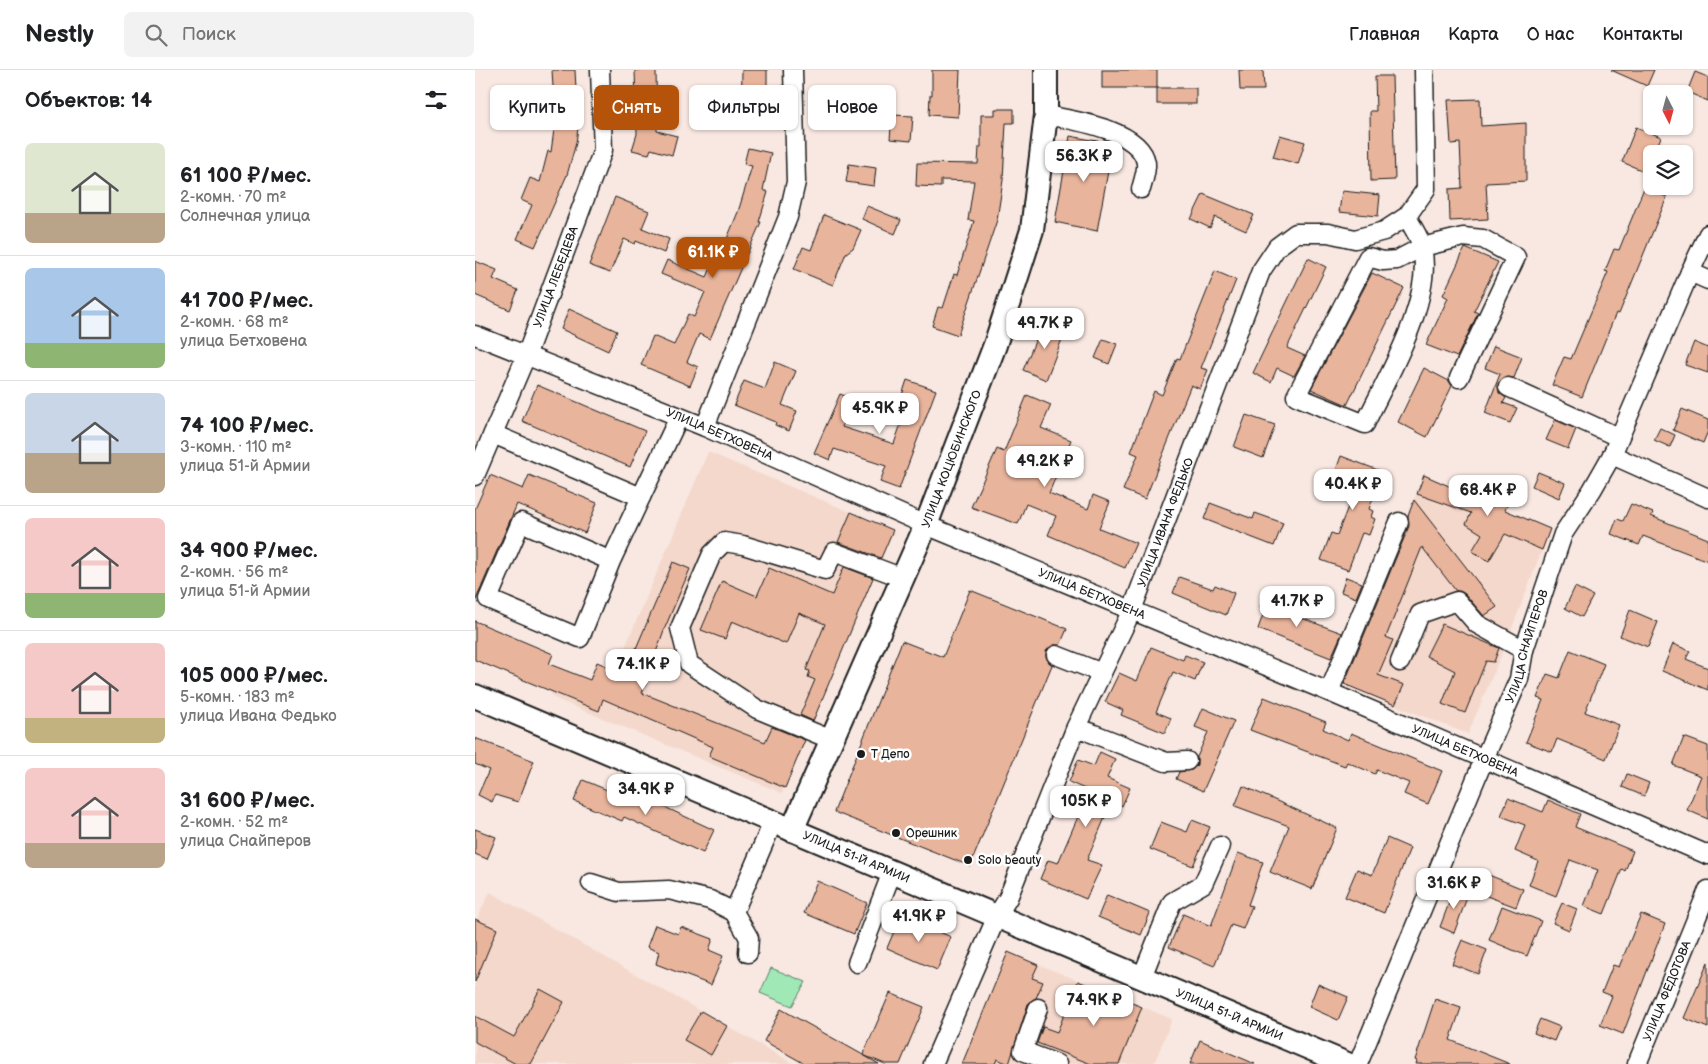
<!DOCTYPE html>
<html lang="ru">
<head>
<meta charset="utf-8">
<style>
	:root { --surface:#fff; --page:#f2f2f2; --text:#202124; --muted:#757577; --line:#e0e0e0; --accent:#b45309 }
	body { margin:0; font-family:"Balsamiq Sans",sans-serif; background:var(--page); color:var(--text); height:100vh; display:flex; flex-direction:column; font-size:19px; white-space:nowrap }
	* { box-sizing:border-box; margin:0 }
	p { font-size:16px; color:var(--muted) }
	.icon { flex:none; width:28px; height:28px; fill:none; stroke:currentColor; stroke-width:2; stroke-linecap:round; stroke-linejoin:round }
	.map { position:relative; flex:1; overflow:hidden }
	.drawer { display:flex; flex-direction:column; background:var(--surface); width:475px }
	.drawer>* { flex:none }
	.guide { position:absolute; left:15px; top:15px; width:475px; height:45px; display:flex; gap:10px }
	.needle { width:32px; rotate:174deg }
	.controls { position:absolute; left:1168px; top:15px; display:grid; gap:10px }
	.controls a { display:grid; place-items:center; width:50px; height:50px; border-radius:8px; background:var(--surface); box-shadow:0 1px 4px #0004; font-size:25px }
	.price { position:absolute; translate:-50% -42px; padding:0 11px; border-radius:10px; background:#fff; color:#222; font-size:16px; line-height:32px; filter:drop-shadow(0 1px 2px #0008) }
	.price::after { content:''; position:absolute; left:50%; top:30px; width:15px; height:11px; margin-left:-8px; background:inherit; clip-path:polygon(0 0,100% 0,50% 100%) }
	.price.active { background:var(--accent); color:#fff }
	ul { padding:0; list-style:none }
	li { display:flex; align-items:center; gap:15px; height:125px; padding:0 25px }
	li+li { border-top:1px solid var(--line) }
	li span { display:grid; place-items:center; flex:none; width:140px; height:100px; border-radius:8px; color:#555 }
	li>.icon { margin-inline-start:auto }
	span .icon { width:60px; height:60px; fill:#fffc; stroke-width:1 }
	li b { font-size:21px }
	h2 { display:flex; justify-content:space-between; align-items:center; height:60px; padding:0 25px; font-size:21px }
	.pill { padding:0 18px; border-radius:8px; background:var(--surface); box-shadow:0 1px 4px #0004; font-size:18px; line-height:45px }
	.pill.active { background:var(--accent); color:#fff }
	header { display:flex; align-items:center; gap:30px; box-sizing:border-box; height:70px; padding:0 25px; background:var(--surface); border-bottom:1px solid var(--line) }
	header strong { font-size:24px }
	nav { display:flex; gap:28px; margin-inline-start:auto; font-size:18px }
	.search { width:350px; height:45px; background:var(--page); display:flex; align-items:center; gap:12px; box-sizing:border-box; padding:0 18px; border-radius:8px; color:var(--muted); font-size:19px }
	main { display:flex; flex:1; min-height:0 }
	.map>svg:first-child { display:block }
	.built { fill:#f4d8cc }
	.green { fill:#a0e8b6; stroke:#5e8269 }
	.building { fill:#e9b49c; stroke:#1c1c1c }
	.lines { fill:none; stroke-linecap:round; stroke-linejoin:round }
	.minor-casing { stroke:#1c1c1c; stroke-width:21 }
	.major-casing { stroke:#1c1c1c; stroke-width:26 }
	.minor { stroke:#fff; stroke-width:18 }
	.major { stroke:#fff; stroke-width:22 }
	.poi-dot { fill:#1c1c1c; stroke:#fff; stroke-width:2 }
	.labels { text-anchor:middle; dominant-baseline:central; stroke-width:5; stroke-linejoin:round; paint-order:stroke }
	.street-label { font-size:12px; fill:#1c1c1c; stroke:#fff }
	.poi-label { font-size:12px; fill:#1c1c1c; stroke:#fff; text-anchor:start }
</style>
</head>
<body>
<header>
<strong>Nestly</strong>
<div class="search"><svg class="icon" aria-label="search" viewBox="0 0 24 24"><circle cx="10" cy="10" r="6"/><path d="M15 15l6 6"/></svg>Поиск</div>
<nav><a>Главная</a><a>Карта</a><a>О нас</a><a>Контакты</a></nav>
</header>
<main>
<section class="drawer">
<h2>Объектов: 14<svg class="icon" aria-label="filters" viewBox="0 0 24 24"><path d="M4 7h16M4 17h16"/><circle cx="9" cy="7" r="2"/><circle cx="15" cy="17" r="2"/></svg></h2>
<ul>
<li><span style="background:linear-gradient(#dfe7d0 70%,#b9a48a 0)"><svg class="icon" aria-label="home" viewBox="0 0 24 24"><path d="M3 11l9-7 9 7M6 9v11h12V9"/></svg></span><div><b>61 100 ₽/мес.</b><p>2-комн. · 70 m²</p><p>Солнечная улица</p></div></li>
<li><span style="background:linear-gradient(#a9c7e8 75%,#8fb573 0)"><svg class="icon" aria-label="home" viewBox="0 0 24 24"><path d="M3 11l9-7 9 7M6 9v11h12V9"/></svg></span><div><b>41 700 ₽/мес.</b><p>2-комн. · 68 m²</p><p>улица Бетховена</p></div></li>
<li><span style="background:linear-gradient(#c9d6e8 60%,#b9a48a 0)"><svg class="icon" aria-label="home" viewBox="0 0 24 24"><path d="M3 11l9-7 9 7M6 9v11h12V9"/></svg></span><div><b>74 100 ₽/мес.</b><p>3-комн. · 110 m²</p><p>улица 51-й Армии</p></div></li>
<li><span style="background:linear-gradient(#f6c9c9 75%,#8fb573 0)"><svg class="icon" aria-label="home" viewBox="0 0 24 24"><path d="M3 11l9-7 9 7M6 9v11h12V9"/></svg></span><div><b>34 900 ₽/мес.</b><p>2-комн. · 56 m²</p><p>улица 51-й Армии</p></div></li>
<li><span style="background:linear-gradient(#f6c9c9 75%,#c2b280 0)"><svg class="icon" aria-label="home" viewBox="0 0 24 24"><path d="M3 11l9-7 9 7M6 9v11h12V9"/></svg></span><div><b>105 000 ₽/мес.</b><p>5-комн. · 183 m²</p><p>улица Ивана Федько</p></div></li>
<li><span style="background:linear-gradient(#f6c9c9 75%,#b9a48a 0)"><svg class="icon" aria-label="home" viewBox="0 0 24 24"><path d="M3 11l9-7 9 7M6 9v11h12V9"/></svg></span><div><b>31 600 ₽/мес.</b><p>2-комн. · 52 m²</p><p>улица Снайперов</p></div></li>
</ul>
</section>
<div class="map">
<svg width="1233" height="994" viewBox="0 0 1233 994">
	<rect width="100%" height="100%" fill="#f8e8e1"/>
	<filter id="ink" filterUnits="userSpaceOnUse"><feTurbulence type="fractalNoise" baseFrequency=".02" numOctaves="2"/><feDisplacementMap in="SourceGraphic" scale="10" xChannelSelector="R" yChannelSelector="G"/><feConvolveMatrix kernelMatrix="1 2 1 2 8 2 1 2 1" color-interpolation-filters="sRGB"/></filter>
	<g filter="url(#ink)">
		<g class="built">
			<polygon points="233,382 418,460 307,723 79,628 74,620 84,597 115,610 123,592 141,599"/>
			<polygon points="949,405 1075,459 1032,571 993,664 864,613"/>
			<polygon points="15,822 319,994 0,994 0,853"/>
			<polygon points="533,882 697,949 679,994 487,994"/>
		</g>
		<polygon class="green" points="296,898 331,912 317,936 285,923"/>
		<g class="building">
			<polygon points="77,0 100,0 103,58 101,73 92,105 60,177 42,169 57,135 46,130 55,108 65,112 73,81 76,82 80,52"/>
			<polygon points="160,0 181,0 182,61 202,66 197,85 176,79 174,84 157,80 162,64"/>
			<polygon points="267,0 292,0 292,18 296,18 296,53 266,53"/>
			<polygon points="457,0 485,0 483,47 454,45 455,25 457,25"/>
			<rect x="627" y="0" width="55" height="18"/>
			<polygon points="764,0 788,0 789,20 765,20"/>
			<polygon points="1136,0 1179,0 1172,16"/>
			<polygon points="1220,2 1233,7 1233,31 1212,22"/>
			<polygon points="900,6 917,6 920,110 896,111 895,41 901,41"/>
			<rect x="682" y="18" width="39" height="16"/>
			<polygon points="342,19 365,20 364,36 341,35"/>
			<polygon points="1005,29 1006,56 1051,53 1051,111 1011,113 1013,149 975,151 974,119 987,118 985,73 976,74 973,30"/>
			<polygon points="520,39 539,39 539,53 531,53 528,110 522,150 483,265 457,256 463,237 468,238 479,204 482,205 499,151 493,150 499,111 466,110 466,117 441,116 442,93 503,94 504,77 506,77 506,45 520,45"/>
			<polygon points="417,45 438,46 436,71 415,69"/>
			<polygon points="1161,57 1186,67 1179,84 1176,84 1171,102 1147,92"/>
			<polygon points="805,65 830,72 823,94 798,87"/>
			<polygon points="595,66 638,74 622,161 580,152"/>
			<polygon points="273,78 296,83 288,120 293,122 284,152 286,152 235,269 224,264 212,292 223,297 215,316 166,295 178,266 199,275 213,244 219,247 230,222 186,204 192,190 232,207 244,180 247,181 263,142 277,96 269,94"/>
			<polygon points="374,94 401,98 399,116 371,112"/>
			<polygon points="1169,118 1192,127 1144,244 1141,243 1107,327 1077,315 1089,287 1096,289 1133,202 1130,201 1139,179 1144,180"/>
			<polygon points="867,121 905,125 903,146 864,142"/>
			<polygon points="728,124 779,145 771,161 740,147 735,158 716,149"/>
			<polygon points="140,127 174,141 167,158 194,169 189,183 161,171 160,174 149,169 135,203 114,195"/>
			<polygon points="392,136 426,150 420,164 387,149"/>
			<polygon points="349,145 386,160 378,178 371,183 358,215 319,199 328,177 336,180"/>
			<polygon points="990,178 1023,192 999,241 1003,243 982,287 951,275 973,228 968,225"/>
			<polygon points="833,188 851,197 812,278 830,286 819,306 802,298 796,312 778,303"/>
			<polygon points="0,191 22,200 18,209 43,220 35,240 0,225"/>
			<polygon points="740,201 761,210 726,298 733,300 725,319 716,315 670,429 648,420 663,385 656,382 679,321 687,325 702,288 705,289"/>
			<polygon points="897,203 929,218 872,335 836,319"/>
			<polygon points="94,239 142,261 133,281 86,259"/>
			<polygon points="569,250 591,259 571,310 548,300"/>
			<polygon points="628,269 642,274 634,294 620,288"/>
			<polygon points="1219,272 1233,278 1233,303 1210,295"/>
			<polygon points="1019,276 1047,287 1039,308 1032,307 1023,313 1024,323 1031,328 1028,333 1042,338 1035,353 1010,343 1025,304 1010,298"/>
			<polygon points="300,292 321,301 307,335 322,341 314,361 300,355 301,352 259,335 269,311 290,319"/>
			<polygon points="949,298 974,311 977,316 952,367 923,352"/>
			<polygon points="432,310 461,320 424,419 405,412 411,396 359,379 355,390 339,383 365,324 378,329 367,357 419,374 432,336 424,334"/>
			<polygon points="62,315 170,361 155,397 47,351"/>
			<polygon points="552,325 576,335 566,358 596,370 574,423 613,439 618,425 635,432 624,458 661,473 650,498 573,465 581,446 551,434 543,454 496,437 522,379 529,382"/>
			<polygon points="1207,339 1233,350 1233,361 1228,373 1198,360"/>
			<polygon points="771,345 800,355 788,388 759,377"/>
			<polygon points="1080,350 1101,359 1093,379 1071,370"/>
			<polygon points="1185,358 1200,365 1195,377 1179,370"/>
			<polygon points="866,386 908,402 894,439 898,441 896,447 900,449 894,465 887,463 873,500 846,490 856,463 862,465 880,419 857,411"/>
			<polygon points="1063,402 1090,413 1084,428 1057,416"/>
			<polygon points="15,405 48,419 54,405 122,433 110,463 42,434 0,532 0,439"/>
			<polygon points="949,405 1017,435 1028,411 1041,416 1030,440 1075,459 1067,480 1030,464 1014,491 997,481 1007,464 991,454 996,443 942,424"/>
			<polygon points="939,430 1022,537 1009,546 990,524 981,521 947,477 911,567 918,570 903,605 929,615 920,635 869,614 934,456 933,446"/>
			<polygon points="735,433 778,449 780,443 808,453 799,476 729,449"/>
			<polygon points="1156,434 1178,443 1176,446 1233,469 1233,491 1168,466 1164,475 1136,464 1142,449 1148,451"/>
			<polygon points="376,442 418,460 406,488 363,472"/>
			<polygon points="198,492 215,499 189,560 175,599 177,600 167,623 290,672 297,657 330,670 310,718 234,686 238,677 128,629 124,641 0,590 0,551 78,584 74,594 115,610 122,592 150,604"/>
			<polygon points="369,497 398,508 338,651 325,645 340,610 333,607 335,601 331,600 350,554 324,543 311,574 257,551 250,569 226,560 247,511 282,526 294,498 357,525"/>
			<polygon points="704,507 738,519 740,515 759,523 751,545 698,523"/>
			<polygon points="871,507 887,513 881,528 866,522"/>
			<polygon points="1100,517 1118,526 1107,547 1090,538"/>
			<polygon points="495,520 592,559 585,575 579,575 571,581 571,587 577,595 495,796 359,742 427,571 468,587"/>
			<polygon points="790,524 813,533 810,542 867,563 856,588 783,559 790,539 785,537"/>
			<polygon points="1155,540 1183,552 1173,577 1145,566"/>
			<polygon points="967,554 1024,578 1019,592 1011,591 990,643 967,634 980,601 951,586"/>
			<polygon points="1198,574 1215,581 1211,589 1233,598 1233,620 1187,601"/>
			<polygon points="676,577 708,590 710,585 728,592 720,611 698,602 681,642 696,648 690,663 646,645 648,640 630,632 644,603 662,611"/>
			<polygon points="1095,580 1129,594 1110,642 1144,655 1131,689 1082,669 1077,682 1051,672 1068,630 1062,628 1072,604 1084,608"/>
			<polygon points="789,627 851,652 848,659 873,670 876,663 967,701 953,734 929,724 934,713 902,700 900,704 872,692 870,696 775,660"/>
			<polygon points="728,638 759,651 728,721 701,709 704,702 717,700 722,695 722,687 733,662 720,657"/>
			<polygon points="1209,667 1233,676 1233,749 1212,740 1226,706 1198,695"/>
			<polygon points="0,668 59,691 43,732 20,725 17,732 3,725 14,700 0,694"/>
			<polygon points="625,682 640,689 632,708 655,718 647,736 637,731 612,790 627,795 611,829 565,809 573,790 583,793 614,721 594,712 603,690 619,696"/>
			<polygon points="1152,704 1174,713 1169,726 1147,717"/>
			<polygon points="108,710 178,739 181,733 239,760 228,783 149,747 147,751 99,731"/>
			<polygon points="768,716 862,758 837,819 795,802 814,756 760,736"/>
			<polygon points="1033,728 1068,742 1073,730 1105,744 1100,757 1158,781 1150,801 1147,799 1129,844 1109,836 1123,800 1095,790 1081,826 1054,815 1063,791 1040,781 1050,755 1026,746"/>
			<polygon points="717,750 735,757 718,796 675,779 686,752 712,762"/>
			<polygon points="0,759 21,767 12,789 0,784"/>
			<polygon points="912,768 935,778 909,843 870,827 882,799 897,805"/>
			<polygon points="763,783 788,792 773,835 777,836 768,859 756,855 739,896 694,877 708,844 736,856"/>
			<polygon points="1009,803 1048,819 1041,837 1001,822"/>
			<polygon points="342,811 392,833 379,864 329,843"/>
			<polygon points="980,817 994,822 979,863 965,857"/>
			<polygon points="632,825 675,843 666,865 623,847"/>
			<polygon points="1087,833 1102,839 1094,860 1078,853"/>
			<polygon points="1027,836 1066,851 1052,886 1014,870"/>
			<polygon points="1166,844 1190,854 1148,964 1125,955 1137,926 1127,922 1138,895 1144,897"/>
			<polygon points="426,845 476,867 462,900 412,878"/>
			<polygon points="0,849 22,859 0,912"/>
			<polygon points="180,855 203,864 206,857 238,869 234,880 248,886 236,915 181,894 184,882 172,877"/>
			<polygon points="987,870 1012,880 1003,904 977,894"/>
			<polygon points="533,882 563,895 557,908 568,912 561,928 553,934 534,994 522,989 520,994 487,994"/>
			<polygon points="1233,892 1233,958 1209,948"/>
			<polygon points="603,911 667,937 644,994 616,994 562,973 568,957 582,962"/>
			<polygon points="843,914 873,927 863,950 834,937"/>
			<polygon points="65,919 89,932 56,994 41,994 0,972 0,946 39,967"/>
			<polygon points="415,923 449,937 425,994 410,994 388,985"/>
			<polygon points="960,929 986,938 975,970 1035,994 941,994 942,991 940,990"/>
			<polygon points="306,939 388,985 404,994 330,994 289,971"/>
			<polygon points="226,941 252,956 236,985 209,970"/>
			<polygon points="1065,949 1085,957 1079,971 1059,963"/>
			<polygon points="725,970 780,994 715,994"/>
		</g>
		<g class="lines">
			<defs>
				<g id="minor">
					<path d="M571 45C598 50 666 60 671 93 672 100 668 112 666 119"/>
					<path d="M932 146C936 156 945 167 947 177 959 230 912 307 890 354L821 326 893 187 908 191 922 190 947 177 988 167 1008 169 1041 187 984 308"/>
					<polyline points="1215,202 1233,210"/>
					<path id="s1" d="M0 265 230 357 451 455 854 622 1233 785"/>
					<polyline points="1033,317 1143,367"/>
					<polyline points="230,357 313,147 321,112 318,0"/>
					<polyline points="18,364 166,427 136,491 105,568 13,529 46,452 136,491"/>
					<polyline points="1137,385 1233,428"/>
					<path id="s2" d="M0 406 51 286 128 80 125 0"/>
					<polyline points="166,427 204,347"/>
					<polyline points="581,585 627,603"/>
					<polyline points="925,592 945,544 982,531 1002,554 1049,580"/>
					<polyline points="854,622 924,452"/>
					<polyline points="601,657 691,692 712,691"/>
					<polyline points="357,670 282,639 214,594 205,558 237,484 249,472 268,475 350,500 359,482 428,508"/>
					<polyline points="116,813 144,822 194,820 235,830 259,842 298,752"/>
					<polyline points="259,842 274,868 273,883"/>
					<polyline points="382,893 417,802"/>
					<polyline points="667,907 697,832 728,814 745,776"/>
					<polyline points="563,938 548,981 582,994"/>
					<path id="s3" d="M458 994 522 846 533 828 601 657 657 540 786 201 802 177 821 163H853L880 169 909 161 932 146 951 119 949 0"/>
					<path id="s4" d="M883 994 1009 689 1044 609 1049 580 1088 464 1117 420 1137 385 1215 202 1233 164"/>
					<path id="s5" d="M1162 994 1233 820"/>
				</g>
				<g id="major">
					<path id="s6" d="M0 626 872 994"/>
					<path id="s7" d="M317 760 451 455 520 275 557 160 571 45V0"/>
				</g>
			</defs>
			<use href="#minor" class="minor-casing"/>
			<use href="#major" class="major-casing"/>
			<use href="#minor" class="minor"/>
			<use href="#major" class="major"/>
		</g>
	</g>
	<g class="poi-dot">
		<circle cx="386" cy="684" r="5"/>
		<circle cx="421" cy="763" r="5"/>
		<circle cx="493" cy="790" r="5"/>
	</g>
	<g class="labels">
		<g class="street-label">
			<text stroke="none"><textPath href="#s2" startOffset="215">УЛИЦА ЛЕБЕДЕВА</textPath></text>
			<text stroke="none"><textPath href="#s1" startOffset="264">УЛИЦА БЕТХОВЕНА</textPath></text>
			<text stroke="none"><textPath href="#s7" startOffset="404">УЛИЦА КОЦЮБИНСКОГО</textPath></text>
			<text stroke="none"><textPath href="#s3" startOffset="590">УЛИЦА ИВАНА ФЕДЬКО</textPath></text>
			<text stroke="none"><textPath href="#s1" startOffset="669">УЛИЦА БЕТХОВЕНА</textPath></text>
			<text stroke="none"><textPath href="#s4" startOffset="451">УЛИЦА СНАЙПЕРОВ</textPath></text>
			<text stroke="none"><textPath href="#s1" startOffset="1074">УЛИЦА БЕТХОВЕНА</textPath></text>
			<text stroke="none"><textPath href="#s6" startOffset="414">УЛИЦА 51-Й АРМИИ</textPath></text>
			<text stroke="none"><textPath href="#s5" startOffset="79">УЛИЦА ФЕДОТОВА</textPath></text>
			<text stroke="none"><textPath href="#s6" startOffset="819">УЛИЦА 51-Й АРМИИ</textPath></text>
		</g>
		<g class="poi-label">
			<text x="396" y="684">Т Депо</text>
			<text x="431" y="763">Орешник</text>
			<text x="503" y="790">Solo beauty</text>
		</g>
	</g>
</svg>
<div class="controls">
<a><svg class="needle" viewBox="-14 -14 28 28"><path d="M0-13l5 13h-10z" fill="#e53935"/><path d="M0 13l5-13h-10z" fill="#757577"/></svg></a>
<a><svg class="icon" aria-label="layers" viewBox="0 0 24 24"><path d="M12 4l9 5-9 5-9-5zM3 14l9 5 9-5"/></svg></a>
</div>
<b class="price" style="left:609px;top:113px">56.3K ₽</b>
<b class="price active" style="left:238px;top:209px">61.1K ₽</b>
<b class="price" style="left:570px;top:280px">49.7K ₽</b>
<b class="price" style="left:405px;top:365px">45.9K ₽</b>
<b class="price" style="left:570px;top:418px">49.2K ₽</b>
<b class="price" style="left:878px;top:441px">40.4K ₽</b>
<b class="price" style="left:1013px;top:447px">68.4K ₽</b>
<b class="price" style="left:822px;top:558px">41.7K ₽</b>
<b class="price" style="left:168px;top:621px">74.1K ₽</b>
<b class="price" style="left:171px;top:746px">34.9K ₽</b>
<b class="price" style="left:611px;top:758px">105K ₽</b>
<b class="price" style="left:979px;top:840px">31.6K ₽</b>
<b class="price" style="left:444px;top:873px">41.9K ₽</b>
<b class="price" style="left:619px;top:957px">74.9K ₽</b>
<div class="guide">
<a class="pill">Купить</a>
<a class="pill active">Снять</a>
<a class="pill">Фильтры</a>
<a class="pill">Новое</a>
</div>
</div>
</main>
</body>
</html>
